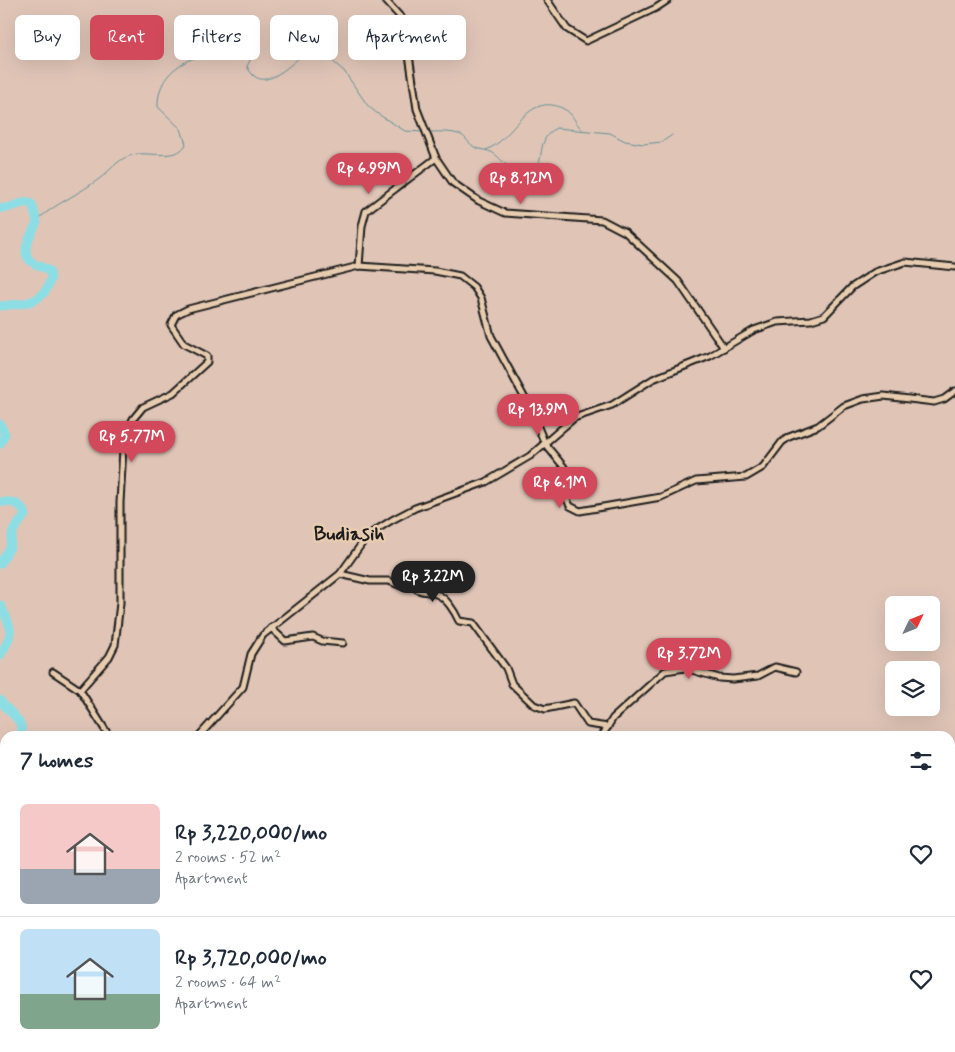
<!DOCTYPE html>
<html lang="en">
<head>
<meta charset="utf-8">
<style>
	:root { --surface:#fff; --page:#f2f2f3; --text:#1f2937; --muted:#747a83; --line:#e0e1e3; --accent:#d1495b }
	body { margin:0; font-family:Mynerve,sans-serif; background:var(--page); color:var(--text); height:100vh; display:flex; flex-direction:column; font-size:19px; white-space:nowrap }
	* { box-sizing:border-box; margin:0 }
	p { font-size:16px; color:var(--muted) }
	.icon { flex:none; width:28px; height:28px; fill:none; stroke:currentColor; stroke-width:2; stroke-linecap:round; stroke-linejoin:round }
	.map { position:relative; flex:1; overflow:hidden }
	.details { position:absolute; left:0px; top:731px; width:955px; height:321px; display:flex; flex-direction:column; background:var(--surface); border-radius:15px 15px 0 0; box-shadow:0 5px 20px #0002 }
	.details>* { flex:none }
	.top-card { position:absolute; left:15px; top:15px; width:500px; height:45px; display:flex; gap:10px }
	.needle { width:32px; rotate:47deg }
	.controls { position:absolute; left:885px; top:596px; display:grid; gap:10px }
	.controls a { display:grid; place-items:center; width:55px; height:55px; border-radius:8px; background:var(--surface); box-shadow:0 5px 20px #0002; font-size:25px }
	.price { position:absolute; translate:-50% -42px; padding:0 11px; border-radius:18px; background:var(--accent); color:#fff; font-size:16px; line-height:32px; filter:drop-shadow(0 1px 2px #0008) }
	.price::after { content:''; position:absolute; left:50%; top:30px; width:15px; height:11px; margin-left:-8px; background:inherit; clip-path:polygon(0 0,100% 0,50% 100%) }
	.price.selected { background:#222; color:#fff }
	ul { padding:0; list-style:none }
	li { display:flex; align-items:center; gap:15px; height:125px; padding:0 20px }
	li+li { border-top:1px solid var(--line) }
	li span { display:grid; place-items:center; flex:none; width:140px; height:100px; border-radius:8px; color:#555 }
	li>.icon { margin-inline-start:auto }
	span .icon { width:60px; height:60px; fill:#fffc; stroke-width:1 }
	li b { font-size:21px }
	h2 { display:flex; justify-content:space-between; align-items:center; height:60px; padding:0 20px; font-size:21px }
	.pill { padding:0 18px; border-radius:8px; background:var(--surface); box-shadow:0 5px 20px #0002; font-size:18px; line-height:45px }
	.pill.selected { background:var(--accent); color:#fff }
	.map>svg:first-child { display:block }
	.lines { fill:none; stroke-linecap:round; stroke-linejoin:round }
	.stream { stroke:#609094; stroke-width:1 }
	.river { stroke:#8ddee4; stroke-width:9 }
	.street-casing { stroke:#1c1c1c; stroke-width:9 }
	.street { stroke:#e8ccaf; stroke-width:5 }
	.labels { text-anchor:middle; dominant-baseline:central; stroke-width:5; stroke-linejoin:round; paint-order:stroke }
	.quarter-label { font-size:20px; font-weight:bold; fill:#1c1c1c; stroke:#e8ccaf }
</style>
</head>
<body>
<div class="map">
<svg width="955" height="1052" viewBox="0 0 955 1052">
	<rect width="100%" height="100%" fill="#e0c5b7"/>
	<filter id="ink" filterUnits="userSpaceOnUse"><feTurbulence type="fractalNoise" baseFrequency=".02" numOctaves="2"/><feDisplacementMap in="SourceGraphic" scale="10" xChannelSelector="R" yChannelSelector="G"/><feConvolveMatrix kernelMatrix="1 2 1 2 8 2 1 2 1" color-interpolation-filters="sRGB"/></filter>
	<g filter="url(#ink)">
		<g class="lines">
			<g class="stream">
				<path d="M427 132C437 132 449 131 458 134 465 135 467 142 473 146 478 150 484 149 491 152 504 158 513 182 533 170 547 161 534 141 556 128L610 133 625 141 643 144 662 142 672 135"/>
				<path d="M486 150C514 140 527 90 564 109 573 113 575 124 582 129"/>
				<path d="M38 219C57 203 79 194 99 179 109 172 117 160 129 156 144 149 177 163 186 144L181 129 158 107C157 82 173 66 194 58 202 55 207 45 216 41 230 35 250 39 252 57L247 66C262 99 292 61 307 52L331 60 344 71 368 106 378 114 405 131 423 132"/>
			</g>
			<g class="river">
				<path d="M0 208C11 210 22 199 32 204L37 222C32 234 16 255 35 264 40 267 45 267 49 271 52 276 51 280 48 286 40 305 18 304 0 306"/>
				<polyline points="0,424 5,434 0,444"/>
				<path d="M0 502C11 501 22 503 25 515L13 531 10 547 0 564"/>
				<path d="M0 605C13 629 14 632 0 656"/>
				<path d="M0 700C7 712 27 721 20 736"/>
				<polyline points="0,807 5,807"/>
				<polyline points="0,1014 3,1023 0,1027"/>
			</g>
			<defs>
				<g id="street">
					<polyline points="385,0 404,21 417,109 436,158 453,183 479,201 505,213 602,220 625,232 678,281 724,348"/>
					<polyline points="547,0 567,29 586,41 656,8 668,0"/>
					<polyline points="359,266 362,226 366,211 436,158"/>
					<path d="M340 574 370 581H389L399 585 411 584C419 594 426 590 436 594 446 597 455 612 459 621L473 623 506 668 512 684 534 705 545 709 574 703 588 724 608 727"/>
					<polyline points="271,628 285,641 313,637 322,641 343,643"/>
					<polyline points="53,672 80,690"/>
					<polyline points="109,736 80,690 109,657 115,645 120,603 120,503 123,448 127,431 133,419 143,407 173,393 207,362 207,356 184,344 171,325 176,315 188,309 359,266 435,271 460,276 474,287 481,298 491,336 530,408 545,444 564,467 566,497 570,506 580,511 661,497 696,481 746,477 763,467 782,442 789,437 818,426 844,406 863,399 884,396 934,402 944,399 955,391"/>
					<polyline points="199,736 243,687 251,654 263,635 340,574 368,535 392,520 415,508 486,482 530,456 574,418 612,405 653,379 710,356 754,330 777,322 811,320 824,316 852,287 875,272 905,262 955,267"/>
					<polyline points="602,736 613,718 665,671 685,668 719,678 733,679 758,676 775,667 796,672"/>
					<polyline points="0,787 5,786"/>
					<polyline points="0,989 5,986"/>
					<polyline points="80,1048 80,1052"/>
					<polyline points="229,1048 231,1052"/>
					<polyline points="478,1048 478,1052"/>
					<polyline points="144,1052 144,1048"/>
					<polyline points="758,1052 759,1048"/>
				</g>
			</defs>
			<use href="#street" class="street-casing"/>
			<use href="#street" class="street"/>
		</g>
	</g>
	<g class="labels">
		<g class="quarter-label">
			<text x="349" y="534">Budiasih</text>
		</g>
	</g>
</svg>
<div class="controls">
<a><svg class="needle" viewBox="-14 -14 28 28"><path d="M0-13l5 13h-10z" fill="#e53935"/><path d="M0 13l5-13h-10z" fill="#747a83"/></svg></a>
<a><svg class="icon" aria-label="layers" viewBox="0 0 24 24"><path d="M12 4l9 5-9 5-9-5zM3 14l9 5 9-5"/></svg></a>
</div>
<b class="price" style="left:369px;top:195px">Rp 6.99M</b>
<b class="price" style="left:521px;top:205px">Rp 8.12M</b>
<b class="price" style="left:538px;top:436px">Rp 13.9M</b>
<b class="price" style="left:132px;top:463px">Rp 5.77M</b>
<b class="price" style="left:560px;top:509px">Rp 6.1M</b>
<b class="price selected" style="left:433px;top:603px">Rp 3.22M</b>
<b class="price" style="left:689px;top:680px">Rp 3.72M</b>
<div class="top-card">
<a class="pill">Buy</a>
<a class="pill selected">Rent</a>
<a class="pill">Filters</a>
<a class="pill">New</a>
<a class="pill">Apartment</a>
</div>
<section class="details">
<h2>7 homes<svg class="icon" aria-label="filters" viewBox="0 0 24 24"><path d="M4 7h16M4 17h16"/><circle cx="9" cy="7" r="2"/><circle cx="15" cy="17" r="2"/></svg></h2>
<ul>
<li><span style="background:linear-gradient(#f6c9c9 65%,#9aa5b1 0)"><svg class="icon" aria-label="home" viewBox="0 0 24 24"><path d="M3 11l9-7 9 7M6 9v11h12V9"/></svg></span><div><b>Rp 3,220,000/mo</b><p>2 rooms · 52 m²</p><p>Apartment</p></div><svg class="icon" aria-label="heart" viewBox="0 0 24 24"><path d="M12 20l-8-8c-3-5 5-10 8-4 3-6 11-1 8 4z"/></svg></li>
<li><span style="background:linear-gradient(#bfe0f5 65%,#7fa58c 0)"><svg class="icon" aria-label="home" viewBox="0 0 24 24"><path d="M3 11l9-7 9 7M6 9v11h12V9"/></svg></span><div><b>Rp 3,720,000/mo</b><p>2 rooms · 64 m²</p><p>Apartment</p></div><svg class="icon" aria-label="heart" viewBox="0 0 24 24"><path d="M12 20l-8-8c-3-5 5-10 8-4 3-6 11-1 8 4z"/></svg></li>
</ul>
</section>
</div>
</body>
</html>
